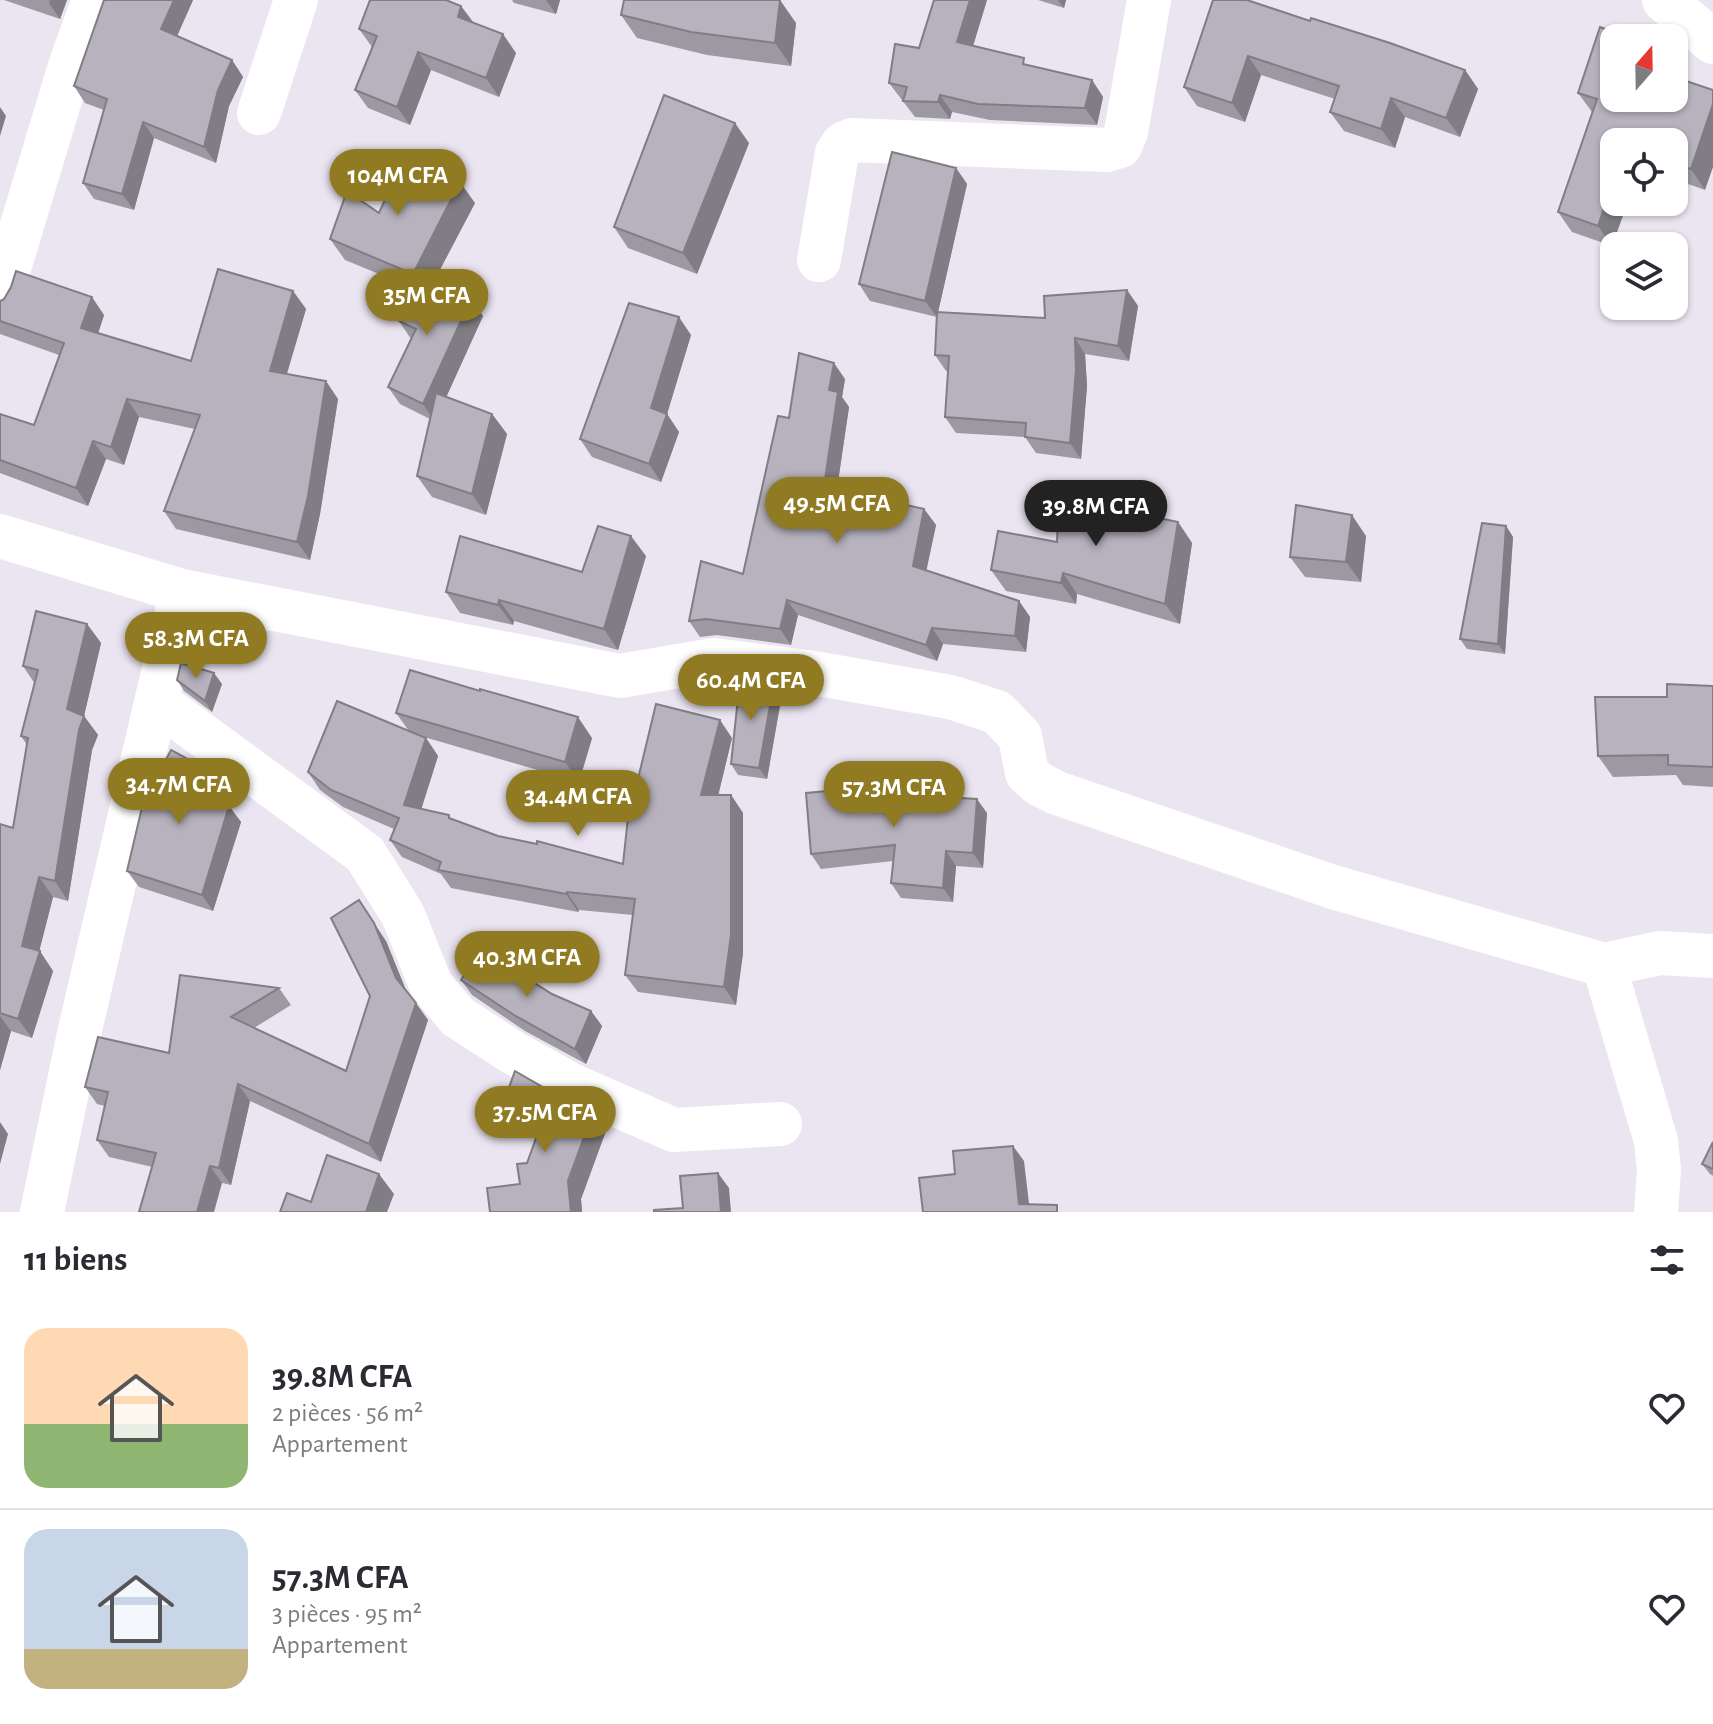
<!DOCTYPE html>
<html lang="fr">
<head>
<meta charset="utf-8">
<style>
	:root { --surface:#fff; --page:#f2f2f3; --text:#2b2b33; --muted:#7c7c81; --line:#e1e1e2; --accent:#907b22 }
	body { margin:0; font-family:"Alegreya Sans",sans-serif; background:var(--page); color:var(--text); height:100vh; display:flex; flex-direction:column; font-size:30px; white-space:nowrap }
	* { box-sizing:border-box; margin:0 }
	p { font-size:26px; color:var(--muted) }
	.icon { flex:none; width:44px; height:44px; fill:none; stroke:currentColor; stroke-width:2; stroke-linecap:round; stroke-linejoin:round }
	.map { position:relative; height:1212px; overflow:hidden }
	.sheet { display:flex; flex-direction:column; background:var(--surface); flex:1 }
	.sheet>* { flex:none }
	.needle { width:52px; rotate:20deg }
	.tools { position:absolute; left:1600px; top:24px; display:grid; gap:16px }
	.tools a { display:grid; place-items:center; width:88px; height:88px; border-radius:16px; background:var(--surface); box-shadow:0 2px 6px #0004; font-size:40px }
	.price { position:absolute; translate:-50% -68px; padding:0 18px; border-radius:28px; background:var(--accent); color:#fff; font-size:26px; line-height:52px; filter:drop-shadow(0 2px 4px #0008) }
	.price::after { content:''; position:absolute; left:50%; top:48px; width:24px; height:18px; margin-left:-12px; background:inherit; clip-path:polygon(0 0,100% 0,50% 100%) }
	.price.selected { background:#222; color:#fff }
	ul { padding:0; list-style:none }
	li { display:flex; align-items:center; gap:24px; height:200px; padding:0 24px }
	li+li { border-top:2px solid var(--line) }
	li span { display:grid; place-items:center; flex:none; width:224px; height:160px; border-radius:24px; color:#555 }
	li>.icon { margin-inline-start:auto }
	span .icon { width:96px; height:96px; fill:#fffc; stroke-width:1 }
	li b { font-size:34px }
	h2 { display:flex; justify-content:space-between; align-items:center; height:96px; padding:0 24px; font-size:34px }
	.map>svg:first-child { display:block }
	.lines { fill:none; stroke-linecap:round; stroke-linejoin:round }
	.minor { stroke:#fff; stroke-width:44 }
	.wall { fill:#9d99a3 }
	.shaded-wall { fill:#807d84 }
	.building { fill:#b7b2bd; stroke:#807d84; stroke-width:2 }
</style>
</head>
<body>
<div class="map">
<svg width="1713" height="1212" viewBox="0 0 1713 1212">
	<rect width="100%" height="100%" fill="#ebe5f1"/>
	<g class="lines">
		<g class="minor">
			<polyline points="1664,0 1713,42"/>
			<polyline points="259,113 296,0"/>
			<polyline points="819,260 837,153 843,144 852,140 1107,150 1120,146 1126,132 1149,0"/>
			<polyline points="0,298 71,63 94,0"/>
			<polyline points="0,536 182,591 620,676 714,660 808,672 950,697 997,712 1020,736 1027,773 1039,784 1057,793 1333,887 1604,965 1660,953 1713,956"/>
			<polyline points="157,702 365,854 403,915 431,985 458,1017 512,1052 571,1085 674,1130 780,1124"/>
			<polyline points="1604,965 1656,1141 1659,1170 1656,1212"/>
			<polyline points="42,1212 79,1034 182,591"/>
		</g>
	</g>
	<g class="wall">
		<polygon points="4,0 67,0 60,19"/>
		<polygon points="104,0 193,0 177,36 232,60 243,77 229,106 216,163 154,138 134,210 94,199 83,183 104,110 85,103 74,86"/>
		<polygon points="512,0 560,0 556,14 514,3"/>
		<polygon points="934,0 987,0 973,46 1030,66 1092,80 1103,97 1097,125 990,120 952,112 950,119 915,117 889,83 919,48"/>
		<polygon points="1038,0 1066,0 1064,8"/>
		<polygon points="461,6 474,23 516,53 499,97 431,70 410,125 368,108 355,90 372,47 359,29"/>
		<polygon points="621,15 796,23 791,66 707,55 637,38"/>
		<polygon points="1310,21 1465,70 1478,89 1460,137 1405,117 1395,148 1344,131 1330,112 1335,99 1261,75 1245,122 1197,106 1184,87"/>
		<polygon points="1674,66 1677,71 1675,77 1705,190 1674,179 1674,142 1614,142 1612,246 1572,232 1558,212 1592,112 1578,93 1674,98"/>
		<polygon points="749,143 697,274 628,248 614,227"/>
		<polygon points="956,168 967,184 938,312 1045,318 1127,290 1138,306 1129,361 1085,354 1087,386 1081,459 1036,453 1025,437 956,433 945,417 948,371 946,371 935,355 937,317 870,301 859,284"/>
		<polygon points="475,203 432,285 483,316 446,397 492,414 507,434 486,515 432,497 417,476 430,419 400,404 388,387 411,339 399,321 413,288 345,260 330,239"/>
		<polygon points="293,291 306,309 287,374 338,399 320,514 310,560 176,529 164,511 195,429 139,417 124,465 106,459 88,506 0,473 0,414 34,425 59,355 0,334 0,301 104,315 98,333 191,361"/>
		<polygon points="691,335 667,414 679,432 661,482 592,457 580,439"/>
		<polygon points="845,379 842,397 849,407 837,489 924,509 936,525 926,570 1019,601 1030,617 1026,652 943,644 937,661 798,615 791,645 717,635 700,637 689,621 743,574"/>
		<polygon points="1119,510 1178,522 1192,543 1180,624 1077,594 1076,604 1006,591 991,570 1057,542"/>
		<polygon points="1506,526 1513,537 1505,654 1467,649 1460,639"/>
		<polygon points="1366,536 1361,582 1305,577 1290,557"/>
		<polygon points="646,556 618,650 514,621 513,625 460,613 446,592 582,572"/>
		<polygon points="87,624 101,643 84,716 98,735 92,750 68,901 53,897 39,951 53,971 32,1038 11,1031 0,1070 0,824 13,828 27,745 21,736 35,684 23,666"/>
		<polygon points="177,680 222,684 212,712 184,691"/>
		<polygon points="1713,686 1713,787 1683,785 1676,775 1613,777 1598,756 1667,697"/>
		<polygon points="782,694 767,779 738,775 731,764"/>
		<polygon points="396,713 592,738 579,782 424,737 426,738 438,756 421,809 498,836 623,864 631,808 732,738 718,795 731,795 743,813 743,953 736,1005 638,992 625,975 633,915 579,910 578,912 451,888 441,874 402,857 390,840 394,829 343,807 320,790 308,772 409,731"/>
		<polygon points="223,778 235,795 229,806 241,822 213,911 139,887 127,871"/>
		<polygon points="865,793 987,813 983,868 956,866 953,902 901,898 891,883 893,861 821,869 811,854"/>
		<polygon points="386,941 406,991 428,1020 381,1162 250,1101 231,1185 109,1157 97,1140 105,1106 97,1104 85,1087 169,1053 279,988 291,1005 254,1028 346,1071 370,996"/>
		<polygon points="461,980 591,1011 602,1026 586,1064 525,1031 472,995"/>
		<polygon points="548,1090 594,1110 607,1128 581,1199 582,1212 490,1212 520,1184 542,1120 519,1111 507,1093"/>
		<polygon points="1713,1142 1713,1176 1710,1174 1702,1164"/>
	</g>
	<g class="shaded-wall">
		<polygon points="50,0 67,0 60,19 49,3"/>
		<polygon points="174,0 193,0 173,45 161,29"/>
		<polygon points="546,0 560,0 556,14"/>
		<polygon points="780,0 796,23 791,66 775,43"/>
		<polygon points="970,0 987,0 969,59 957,42"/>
		<polygon points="1058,0 1066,0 1064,8"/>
		<polygon points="461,6 474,24 458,17"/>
		<polygon points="503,34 516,53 499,97 486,78"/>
		<polygon points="418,52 431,70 410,125 397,107"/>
		<polygon points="1248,56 1261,75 1245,122 1232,103"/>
		<polygon points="232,60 243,77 229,106 216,163 204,147 218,90"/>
		<polygon points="1674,66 1677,71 1674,79"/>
		<polygon points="1465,70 1478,89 1460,137 1446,118"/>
		<polygon points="1092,80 1103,97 1097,125 1085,108"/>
		<polygon points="940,95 952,112 950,119 938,102"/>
		<polygon points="1391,98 1405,117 1395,148 1381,129"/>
		<polygon points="1713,104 1713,167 1705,190 1691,169"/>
		<polygon points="0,107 6,116 0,136"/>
		<polygon points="143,122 154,138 134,210 122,194"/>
		<polygon points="735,123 749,143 697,274 683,253"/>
		<polygon points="956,168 967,184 937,317 925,301"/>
		<polygon points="1614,178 1614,202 1628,202 1612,246 1598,226"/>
		<polygon points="460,182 475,203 427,294 413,274"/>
		<polygon points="1127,290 1138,306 1129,361 1118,346"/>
		<polygon points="293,291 306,309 282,389 270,371"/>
		<polygon points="92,297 104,315 94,346 81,328"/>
		<polygon points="471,299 483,316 435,422 423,404"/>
		<polygon points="679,317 691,335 667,414 679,432 661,482 649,464 651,408"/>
		<polygon points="1075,338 1085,354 1087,386 1081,459 1070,443"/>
		<polygon points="834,363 845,379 842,397 849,407 835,502 824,486 829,390"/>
		<polygon points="326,381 338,399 320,514 310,560 297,542"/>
		<polygon points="127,399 139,417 124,465 111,447"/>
		<polygon points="492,414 507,434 486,515 472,494"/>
		<polygon points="93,441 106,459 88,506 76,488"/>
		<polygon points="1110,497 1125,517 1108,507"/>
		<polygon points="924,509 936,525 924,582 913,566"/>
		<polygon points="1352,515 1366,536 1361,582 1346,562"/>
		<polygon points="1178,522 1192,543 1180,624 1165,604"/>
		<polygon points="1506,526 1513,537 1505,654 1498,644"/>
		<polygon points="631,536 646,556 618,650 604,629"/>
		<polygon points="1063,573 1077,594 1076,604 1061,583"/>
		<polygon points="499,600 514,621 513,625 498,605"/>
		<polygon points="787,600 798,615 791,645 780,629"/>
		<polygon points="1019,601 1030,617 1026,652 1015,636"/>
		<polygon points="87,624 101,643 84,716 98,735 92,750 68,901 55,881 67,709"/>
		<polygon points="932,628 943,644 937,661 926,645"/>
		<polygon points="214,673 222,684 212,712 205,701"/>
		<polygon points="774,683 782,694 767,779 759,768"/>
		<polygon points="578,717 592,738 579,782 565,762"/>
		<polygon points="720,720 732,738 714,813 701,795"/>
		<polygon points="426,738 438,756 417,823 404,805"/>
		<polygon points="223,778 235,795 223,817 212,801"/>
		<polygon points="731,795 743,813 743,953 736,1005 724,987"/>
		<polygon points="977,799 987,813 983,868 973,853"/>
		<polygon points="229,806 241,822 213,911 202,895"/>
		<polygon points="946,851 956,866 953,902 943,888"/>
		<polygon points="39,877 53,897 37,960 40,951 53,971 32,1038 18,1019 22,946"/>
		<polygon points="567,892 579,910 578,912 566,894"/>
		<polygon points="359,900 386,941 408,995 396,978"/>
		<polygon points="416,1003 428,1020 381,1162 369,1144"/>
		<polygon points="591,1011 602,1026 586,1064 575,1049"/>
		<polygon points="0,1016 11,1031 0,1070"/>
		<polygon points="238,1084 250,1101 231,1185 219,1168"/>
		<polygon points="594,1110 607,1128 581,1199 582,1212 571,1212 568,1181"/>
		<polygon points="0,1122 8,1134 0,1164"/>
		<polygon points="1013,1146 1024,1161 1030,1212 1019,1204"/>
		<polygon points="210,1166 222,1183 214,1212 197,1212"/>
		<polygon points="718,1173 729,1188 731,1212 721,1212"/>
		<polygon points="379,1174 394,1194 387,1212 366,1212"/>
	</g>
	<g class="building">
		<polygon points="104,0 174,0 161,29 232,60 218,90 204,147 143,122 122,194 83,183 107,99 74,86"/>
		<polygon points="370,0 446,0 461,6 458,17 503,34 486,78 418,52 397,107 355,90 377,36 359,29"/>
		<polygon points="624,0 780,0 775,43 691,32 621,15"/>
		<polygon points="934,0 970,0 957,42 1024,58 1023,64 1092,80 1085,108 978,104 940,95 938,102 903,101 907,87 889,83 895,44 919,48"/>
		<polygon points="1213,0 1247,0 1310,21 1311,18 1390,43 1465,70 1446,118 1391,98 1381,129 1330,112 1339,86 1248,56 1232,103 1184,87"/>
		<polygon points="1600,27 1630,38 1614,38 1614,98 1674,98 1674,77 1713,90 1713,104 1691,169 1674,164 1674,142 1614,142 1614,178 1598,226 1558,212 1597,99 1578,93"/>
		<polygon points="664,95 735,123 683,253 614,227"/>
		<polygon points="892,152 956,168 925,301 859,284"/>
		<polygon points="404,157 460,182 413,274 330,239 347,191 379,213"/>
		<polygon points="218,269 293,291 270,371 326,381 308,496 297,542 164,511 200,415 127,399 111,447 93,441 76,488 0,460 0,414 34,425 64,343 0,321 0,301 4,299 11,287 16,271 92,297 81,328 191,361"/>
		<polygon points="417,279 471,299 423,404 388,387 416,329 399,321"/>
		<polygon points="1127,290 1118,346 1075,338 1076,370 1070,443 1025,437 1026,423 945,417 949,356 935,355 937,312 1045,318 1044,296"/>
		<polygon points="629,303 679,317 651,408 667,414 649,464 580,439"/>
		<polygon points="799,353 834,363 829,390 838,392 824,486 924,509 913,566 1019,601 1015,636 932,628 926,645 787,600 780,629 706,619 689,621 701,561 743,574 778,416 789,418"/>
		<polygon points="436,393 492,414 472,494 417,476"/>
		<polygon points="1059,489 1110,497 1108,507 1178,522 1165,604 1063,573 1061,583 991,570 998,531 1057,542"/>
		<polygon points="1296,505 1352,515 1346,562 1290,557"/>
		<polygon points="1482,523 1506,526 1498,644 1460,639"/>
		<polygon points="598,526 631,536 604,629 499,600 498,605 446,592 460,536 582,572"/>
		<polygon points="36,611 87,624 67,709 84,716 79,730 55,881 39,877 22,946 40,951 18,1019 0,1013 0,824 13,828 28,738 21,736 38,670 23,666"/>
		<polygon points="181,663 214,673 205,701 177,680"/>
		<polygon points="410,670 480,691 480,689 578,717 565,762 396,713"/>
		<polygon points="740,679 774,683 759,768 731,764"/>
		<polygon points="1667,684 1713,686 1713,767 1668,765 1668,755 1598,756 1595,697 1667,697"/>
		<polygon points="337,701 426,738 404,805 449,815 449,818 498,836 537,844 537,841 623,864 629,808 631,808 656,704 720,720 701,795 731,795 731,935 724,987 625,975 635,899 567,892 566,894 438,870 441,862 390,840 399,818 331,790 308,772"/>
		<polygon points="171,750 223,778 212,801 229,806 202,895 127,871 143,803"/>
		<polygon points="861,788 860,792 977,799 973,853 946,851 943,888 891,883 895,845 811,854 806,793"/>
		<polygon points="359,900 374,923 396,978 416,1003 369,1144 238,1084 219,1168 210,1166 197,1212 139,1212 156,1153 97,1140 108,1092 85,1087 98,1037 169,1053 180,975 279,988 231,1017 346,1071 370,996 331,918"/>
		<polygon points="481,949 552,994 591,1011 575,1049 514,1015 461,980"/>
		<polygon points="515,1071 548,1090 594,1110 568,1181 571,1212 490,1212 487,1188 520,1184 517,1164 527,1163 547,1108 507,1093"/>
		<polygon points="1713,1142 1713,1169 1702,1164"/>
		<polygon points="1013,1146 1019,1204 1057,1205 1057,1212 923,1212 919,1178 955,1174 953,1151"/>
		<polygon points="327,1155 379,1174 366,1212 280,1212 287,1193 311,1202"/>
		<polygon points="718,1173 721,1212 654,1212 654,1210 683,1208 680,1176"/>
	</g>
</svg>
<div class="tools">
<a><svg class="needle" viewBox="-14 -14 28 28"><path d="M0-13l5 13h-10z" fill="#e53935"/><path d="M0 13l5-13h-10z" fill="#7c7c81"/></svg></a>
<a><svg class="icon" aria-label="locate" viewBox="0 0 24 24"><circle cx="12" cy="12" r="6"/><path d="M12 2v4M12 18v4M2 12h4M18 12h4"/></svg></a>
<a><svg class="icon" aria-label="layers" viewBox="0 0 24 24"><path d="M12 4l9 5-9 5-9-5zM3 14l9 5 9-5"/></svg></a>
</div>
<b class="price" style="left:398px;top:217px">104M CFA</b>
<b class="price" style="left:427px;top:337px">35M CFA</b>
<b class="price" style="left:837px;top:545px">49.5M CFA</b>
<b class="price selected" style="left:1096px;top:548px">39.8M CFA</b>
<b class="price" style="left:196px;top:680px">58.3M CFA</b>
<b class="price" style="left:751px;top:722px">60.4M CFA</b>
<b class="price" style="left:179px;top:826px">34.7M CFA</b>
<b class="price" style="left:894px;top:829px">57.3M CFA</b>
<b class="price" style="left:578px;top:838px">34.4M CFA</b>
<b class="price" style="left:527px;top:999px">40.3M CFA</b>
<b class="price" style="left:545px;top:1154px">37.5M CFA</b>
</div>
<section class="sheet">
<h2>11 biens<svg class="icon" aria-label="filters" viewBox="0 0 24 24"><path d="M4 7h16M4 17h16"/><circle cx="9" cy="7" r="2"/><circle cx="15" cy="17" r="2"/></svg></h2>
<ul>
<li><span style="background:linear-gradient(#ffd9b3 60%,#8fb573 0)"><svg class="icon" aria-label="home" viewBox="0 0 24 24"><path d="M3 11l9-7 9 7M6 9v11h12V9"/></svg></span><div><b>39.8M CFA</b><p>2 pièces · 56 m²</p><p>Appartement</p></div><svg class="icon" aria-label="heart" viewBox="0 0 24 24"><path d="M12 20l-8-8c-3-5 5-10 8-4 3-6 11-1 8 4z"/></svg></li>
<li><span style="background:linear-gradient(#c9d6e8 75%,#c2b280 0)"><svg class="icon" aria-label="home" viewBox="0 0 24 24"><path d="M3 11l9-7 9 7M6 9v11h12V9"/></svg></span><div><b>57.3M CFA</b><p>3 pièces · 95 m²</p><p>Appartement</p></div><svg class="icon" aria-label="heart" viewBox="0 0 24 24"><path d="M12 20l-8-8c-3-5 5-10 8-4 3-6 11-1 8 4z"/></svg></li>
</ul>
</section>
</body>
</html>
